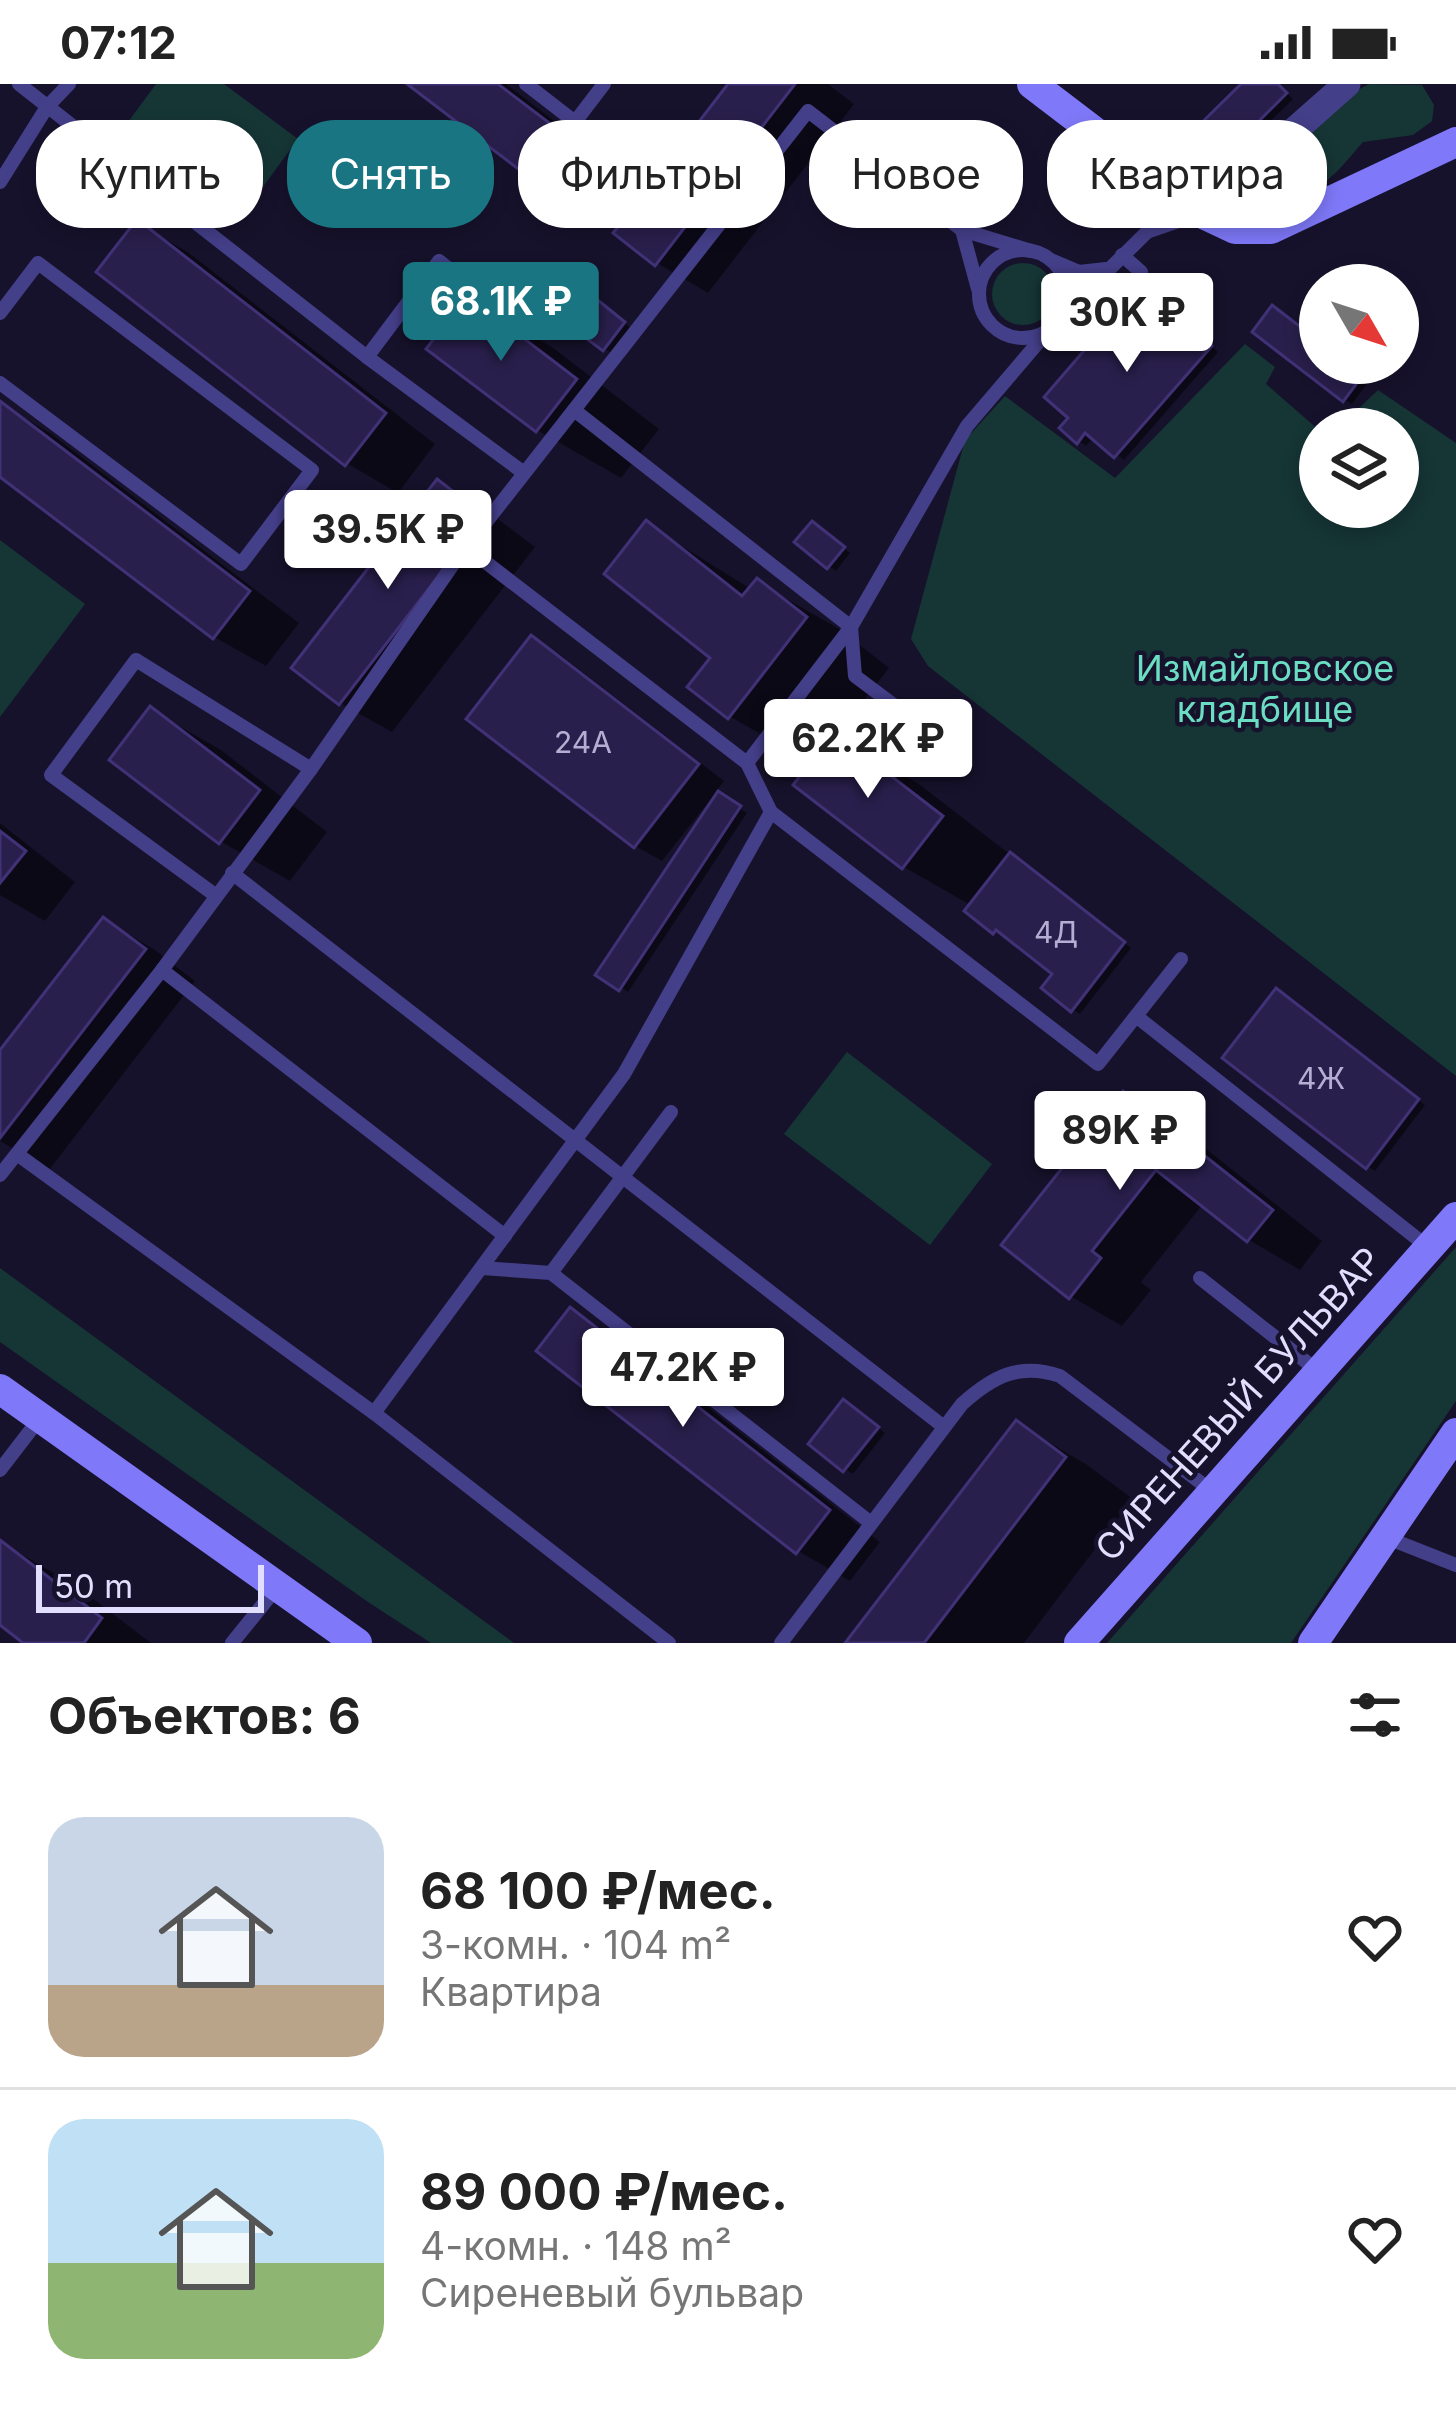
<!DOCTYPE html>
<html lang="ru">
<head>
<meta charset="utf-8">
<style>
	:root { --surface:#fff; --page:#f6f6f6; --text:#222; --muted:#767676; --line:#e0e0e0; --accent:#1a7582 }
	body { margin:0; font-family:Inter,sans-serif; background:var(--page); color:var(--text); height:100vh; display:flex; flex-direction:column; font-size:45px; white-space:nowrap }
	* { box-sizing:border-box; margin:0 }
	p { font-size:39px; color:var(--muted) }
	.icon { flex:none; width:66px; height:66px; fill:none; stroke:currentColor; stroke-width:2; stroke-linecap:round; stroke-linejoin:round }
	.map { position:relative; height:1559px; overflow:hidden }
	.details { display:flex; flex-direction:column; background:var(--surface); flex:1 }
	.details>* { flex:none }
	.guide { position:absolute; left:36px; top:36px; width:1386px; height:108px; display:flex; gap:24px }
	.needle { width:78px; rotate:129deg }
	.fabs { position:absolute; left:1299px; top:180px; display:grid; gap:24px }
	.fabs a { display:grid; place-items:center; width:120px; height:120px; border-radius:50%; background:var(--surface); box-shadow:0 6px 18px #0003; font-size:60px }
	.scale { position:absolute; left:36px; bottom:30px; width:228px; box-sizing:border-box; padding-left:12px; border:6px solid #e2defe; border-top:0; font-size:33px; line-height:42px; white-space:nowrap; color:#e2defe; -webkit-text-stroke:9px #17122c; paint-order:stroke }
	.price { position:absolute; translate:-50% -102px; padding:0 27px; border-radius:12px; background:#fff; color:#222; font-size:39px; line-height:78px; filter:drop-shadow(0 3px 6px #0008) }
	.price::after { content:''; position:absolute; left:50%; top:72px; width:36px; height:27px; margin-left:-18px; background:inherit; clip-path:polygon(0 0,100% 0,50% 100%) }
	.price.current { background:var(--accent); color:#fff }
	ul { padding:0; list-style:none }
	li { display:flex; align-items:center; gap:36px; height:300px; padding:0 48px }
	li+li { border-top:3px solid var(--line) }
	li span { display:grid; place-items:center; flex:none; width:336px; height:240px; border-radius:36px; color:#555 }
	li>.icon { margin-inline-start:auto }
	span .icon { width:144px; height:144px; fill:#fffc; stroke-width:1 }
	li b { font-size:51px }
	h2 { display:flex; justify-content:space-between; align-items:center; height:144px; padding:0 48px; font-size:51px }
	.pill { padding:0 42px; border-radius:48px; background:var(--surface); box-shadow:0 6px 18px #0003; font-size:42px; line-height:108px }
	.pill.current { background:var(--accent); color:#fff }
	.status { display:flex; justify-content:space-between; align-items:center; height:84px; padding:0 60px; background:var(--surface); direction:ltr }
	.status svg { height:33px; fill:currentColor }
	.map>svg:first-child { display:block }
	.green { fill:#163535 }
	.shadow { fill:#0007 }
	.building { fill:#291f4c; stroke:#413277; stroke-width:3 }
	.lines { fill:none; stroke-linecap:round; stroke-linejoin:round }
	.lane { stroke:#443f89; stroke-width:14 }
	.street { stroke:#443f89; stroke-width:27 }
	.secondary { stroke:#7f79fa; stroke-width:30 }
	.labels { text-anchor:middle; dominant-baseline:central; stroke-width:9; stroke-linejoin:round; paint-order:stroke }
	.number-label { font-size:30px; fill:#b4aed2 }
	.park-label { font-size:36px; fill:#6bddc3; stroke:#17122c }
	.street-label { font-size:36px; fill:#e2defe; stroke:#17122c }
</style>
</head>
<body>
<div class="status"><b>07:12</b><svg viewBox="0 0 49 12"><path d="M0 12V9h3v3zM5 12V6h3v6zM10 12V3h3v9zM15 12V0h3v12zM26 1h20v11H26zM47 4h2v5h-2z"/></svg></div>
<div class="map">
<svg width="1456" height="1559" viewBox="0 0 1456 1559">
	<rect width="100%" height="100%" fill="#17122c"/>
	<g class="green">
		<polygon points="156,0 224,0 298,55 246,126 128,38"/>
		<path d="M1369 0 1422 1 1434 21 1432 37 1413 51 1363 58C1342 81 1322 114 1287 106L1279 93 1285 80 1341 15Z"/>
		<circle cx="1023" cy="210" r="31"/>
		<polygon points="1245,260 1275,283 1266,300 1320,347 1320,423 1398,423 1398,345 1337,345 1378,306 1456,359 1456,992 928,582 911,555 965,356 1005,312 1115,394"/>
		<polygon points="0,456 85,520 0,633"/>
		<polygon points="847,968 992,1080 930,1161 784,1050"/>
		<polygon points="1456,1163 1456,1317 1291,1559 1107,1559"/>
		<polygon points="0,1184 514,1559 431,1559 368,1518 0,1258"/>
	</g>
	<g class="shadow">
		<polygon points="412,0 506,0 634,98 604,137 553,107"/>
		<polygon points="731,0 828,0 854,20 708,209 657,179"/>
		<polygon points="1245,0 1278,0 1293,15 1228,79 1222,76 1213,84 1206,80"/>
		<polygon points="137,139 189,169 435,360 398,409 346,379"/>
		<polygon points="468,215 552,263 659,345 621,394 537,346"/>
		<polygon points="602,221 631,244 612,269 604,265"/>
		<polygon points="1176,223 1203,246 1199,252 1218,268 1124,376 1094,353 1086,362 1079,357 1150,240"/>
		<polygon points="1273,225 1320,260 1320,279 1345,279 1369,297 1352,320 1345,316"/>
		<polygon points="0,320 50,349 299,539 266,582 214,553 0,389"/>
		<polygon points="438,398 489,428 535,463 392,648 340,619"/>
		<polygon points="646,440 751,505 757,498 841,546 889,584 836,652 919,700 1131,864 1080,930 1072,925 1056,889 1005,849 1003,852 995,848 968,827 972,822 904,783 797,701 813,680 729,632 714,573"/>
		<polygon points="820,445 850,469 836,487 829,482"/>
		<polygon points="532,555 559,570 724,697 715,709 747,729 628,908 599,890 714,718 710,716 662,777 635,762"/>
		<polygon points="151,626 221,666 327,748 290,797 220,757"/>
		<polygon points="0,739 75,798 45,837 0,811"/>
		<polygon points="104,836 155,866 195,897 49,1086 0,1057 0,971"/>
		<polygon points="1284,912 1425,1021 1375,1087 1367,1082"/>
		<polygon points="1124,1011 1176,1041 1322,1157 1300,1186 1249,1156 1203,1120 1141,1198 1151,1206 1122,1242 1070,1212"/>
		<polygon points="571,1227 623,1257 880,1458 850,1497 798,1467 541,1266"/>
		<polygon points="851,1323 885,1349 853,1390 845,1385"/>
		<polygon points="1017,1340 1086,1380 1133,1415 1024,1559 849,1559"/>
		<polygon points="0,1458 78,1503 151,1559 28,1559 0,1537"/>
	</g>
	<g class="building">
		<polygon points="407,0 498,0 585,66 551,110"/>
		<polygon points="728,0 795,0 655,182 613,149"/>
		<polygon points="1241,0 1278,0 1287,9 1219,77 1214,72 1204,82 1181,59"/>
		<polygon points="137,135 386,329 345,382 96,188"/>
		<polygon points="467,211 577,295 536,348 426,265"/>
		<polygon points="594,213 625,238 603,267 571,243"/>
		<polygon points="1168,214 1197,240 1193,246 1212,262 1114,374 1085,349 1077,360 1059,344 1068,334 1044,313 1126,218 1148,238"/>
		<polygon points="1272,221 1320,258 1320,279 1348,279 1363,291 1343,318 1252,248"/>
		<polygon points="0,317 250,507 213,555 0,393"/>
		<polygon points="437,395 485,432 339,621 291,584"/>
		<polygon points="646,436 742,512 757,494 807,533 728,635 687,603 710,574 604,490"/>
		<polygon points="812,437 845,463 827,485 794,458"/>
		<polygon points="531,551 699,680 634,764 466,635"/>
		<polygon points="150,622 260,706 219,760 109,676"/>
		<polygon points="834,648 943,732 902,785 793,701"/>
		<polygon points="718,707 741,722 619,907 595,891"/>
		<polygon points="0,747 26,767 0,799"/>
		<polygon points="1010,768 1125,858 1071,928 1041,904 1052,890 996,846 993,850 964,827"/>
		<polygon points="103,833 146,865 0,1054 0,966"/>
		<polygon points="1276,904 1419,1015 1366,1085 1222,974"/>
		<polygon points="1123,1007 1273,1126 1247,1158 1156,1086 1092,1167 1101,1174 1069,1215 1001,1161"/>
		<polygon points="570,1223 830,1426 796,1470 536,1267"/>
		<polygon points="843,1315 879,1343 843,1388 808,1360"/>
		<polygon points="1016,1336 1066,1373 924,1559 845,1559"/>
		<polygon points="0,1456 102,1534 84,1559 23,1559 0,1541"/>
	</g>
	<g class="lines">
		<g class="lane">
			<polyline points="19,0 367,273"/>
			<polyline points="526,0 575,38 604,0"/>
			<polyline points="0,98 47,23 69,0"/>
			<polyline points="962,146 978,205"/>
			<circle cx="1023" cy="210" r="44"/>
			<polyline points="1122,171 1141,188"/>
			<polyline points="1053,177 1079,188 1106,185"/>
			<polyline points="0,229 38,179 312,386 241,480 0,299"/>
			<polyline points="1065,229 1147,148 1199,130"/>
			<polyline points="574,326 851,543 855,592 927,646"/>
			<polyline points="524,389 367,273 439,177 519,240 558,190"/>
			<polyline points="466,463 747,679 771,728 1098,980 1181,875"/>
			<polyline points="747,679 851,543 967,342 1048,247"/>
			<polyline points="232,789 944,1343"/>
			<polyline points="215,811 51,691 136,576 311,685"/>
			<polyline points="162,886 505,1152"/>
			<polyline points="1136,932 1429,1164"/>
			<polyline points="17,1070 374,1329 669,1559"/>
			<polyline points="0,1091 162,886 311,685 454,479 808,27 962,146 1031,167"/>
			<polyline points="482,1184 551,1189 871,1439"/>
			<polyline points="551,1189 671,1028"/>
			<polyline points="1200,1194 1319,1288"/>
			<polyline points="374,1329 624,990 771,728"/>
			<polyline points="0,1386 40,1334"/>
			<polyline points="1385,1453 1456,1481"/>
			<polyline points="232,1559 278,1502"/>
			<path d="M781 1559 962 1320C992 1293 1019 1278 1060 1292L1213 1408"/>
		</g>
		<polyline class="street" points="1201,129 1347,0"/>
		<g class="secondary">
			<polyline points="1032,0 1201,129 1235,145 1271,145 1456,58"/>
			<polyline points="0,1305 357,1559"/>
			<polyline points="1079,1559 1456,1133"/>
			<polyline points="1313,1559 1456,1349"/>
		</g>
	</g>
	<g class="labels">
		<g class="number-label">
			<text x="583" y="658">24А</text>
			<text x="1056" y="848">4Д</text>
			<text x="1321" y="994">4Ж</text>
		</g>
		<g class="park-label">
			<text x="1265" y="584">Измайловское<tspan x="1265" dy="41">кладбище</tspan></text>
		</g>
		<g class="street-label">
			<text transform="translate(1238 1320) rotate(-48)">СИРЕНЕВЫЙ БУЛЬВАР</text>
		</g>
	</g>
</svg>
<div class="fabs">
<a><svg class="needle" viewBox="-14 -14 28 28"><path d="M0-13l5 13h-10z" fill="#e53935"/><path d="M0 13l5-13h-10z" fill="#767676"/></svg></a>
<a><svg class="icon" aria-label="layers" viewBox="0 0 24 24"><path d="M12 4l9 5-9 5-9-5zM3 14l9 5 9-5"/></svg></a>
</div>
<div class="scale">50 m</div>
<b class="price current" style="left:501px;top:280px">68.1K ₽</b>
<b class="price" style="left:1127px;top:291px">30K ₽</b>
<b class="price" style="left:388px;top:508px">39.5K ₽</b>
<b class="price" style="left:868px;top:717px">62.2K ₽</b>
<b class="price" style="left:1120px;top:1109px">89K ₽</b>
<b class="price" style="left:683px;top:1346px">47.2K ₽</b>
<div class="guide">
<a class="pill">Купить</a>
<a class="pill current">Снять</a>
<a class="pill">Фильтры</a>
<a class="pill">Новое</a>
<a class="pill">Квартира</a>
</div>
</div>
<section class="details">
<h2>Объектов: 6<svg class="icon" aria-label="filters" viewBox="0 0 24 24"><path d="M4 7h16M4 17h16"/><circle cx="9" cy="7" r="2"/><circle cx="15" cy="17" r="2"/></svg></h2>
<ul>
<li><span style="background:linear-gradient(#c9d6e8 70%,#b9a48a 0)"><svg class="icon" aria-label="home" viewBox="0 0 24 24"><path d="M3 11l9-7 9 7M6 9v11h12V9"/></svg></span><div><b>68 100 ₽/мес.</b><p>3-комн. · 104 m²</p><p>Квартира</p></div><svg class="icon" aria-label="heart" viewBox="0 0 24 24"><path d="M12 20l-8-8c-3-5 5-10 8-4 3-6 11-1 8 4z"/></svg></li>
<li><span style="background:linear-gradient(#bfe0f5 60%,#8fb573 0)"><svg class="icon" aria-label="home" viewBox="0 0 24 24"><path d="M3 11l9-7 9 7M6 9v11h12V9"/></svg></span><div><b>89 000 ₽/мес.</b><p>4-комн. · 148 m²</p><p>Сиреневый бульвар</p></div><svg class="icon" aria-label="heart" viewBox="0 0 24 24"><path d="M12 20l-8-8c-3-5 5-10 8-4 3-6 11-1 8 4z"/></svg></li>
</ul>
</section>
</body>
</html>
